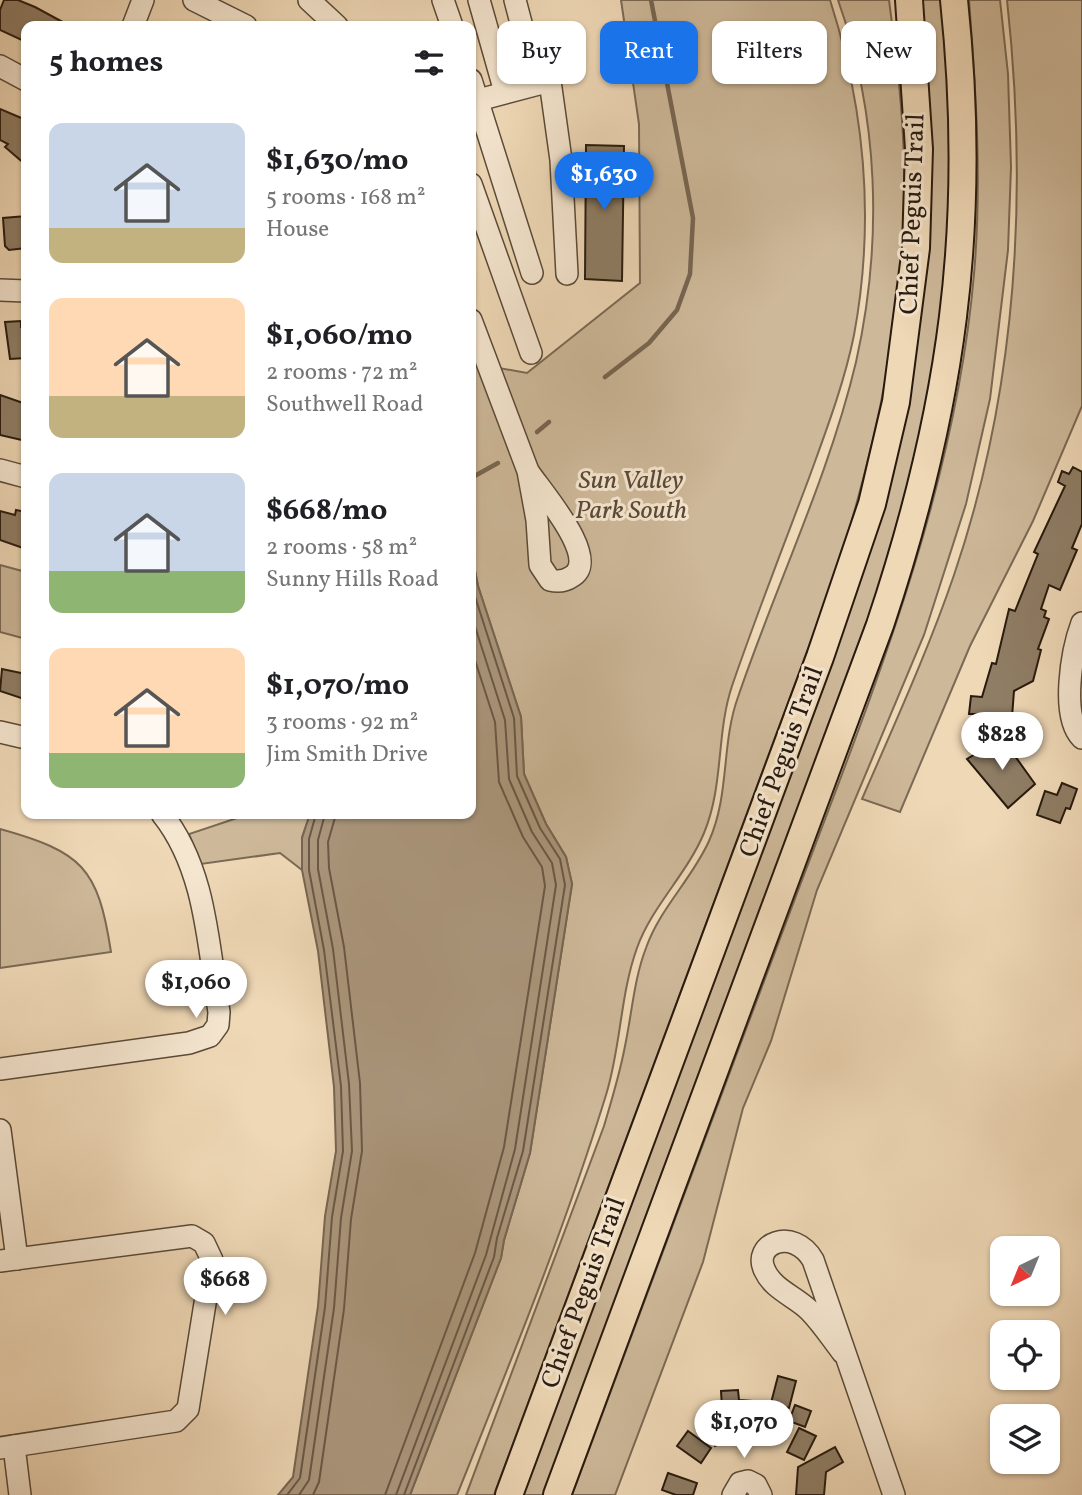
<!DOCTYPE html>
<html lang="en">
<head>
<meta charset="utf-8">
<style>
	:root { --surface:#fff; --page:#f2f2f2; --text:#202124; --muted:#757577; --accent:#1a73e8 }
	body { margin:0; font-family:Vollkorn,serif; background:var(--page); color:var(--text); height:100vh; display:flex; flex-direction:column; font-size:26px; white-space:nowrap }
	* { box-sizing:border-box; margin:0 }
	p { font-size:23px; color:var(--muted) }
	.icon { flex:none; width:38px; height:38px; fill:none; stroke:currentColor; stroke-width:2; stroke-linecap:round; stroke-linejoin:round }
	.map { position:relative; flex:1; overflow:hidden }
	.panel { position:absolute; left:21px; top:21px; width:455px; height:798px; display:flex; flex-direction:column; background:var(--surface); border-radius:14px; box-shadow:0 2px 5px #0004 }
	.panel>* { flex:none }
	.hud { position:absolute; left:497px; top:21px; width:480px; height:63px; display:flex; gap:14px }
	.needle { width:46px; rotate:223deg }
	.fabs { position:absolute; left:990px; top:1236px; display:grid; gap:14px }
	.fabs a { display:grid; place-items:center; width:70px; height:70px; border-radius:14px; background:var(--surface); box-shadow:0 2px 5px #0004; font-size:35px }
	.price { position:absolute; translate:-50% -60px; padding:0 16px; border-radius:24px; background:#fff; color:#222; font-size:23px; line-height:46px; filter:drop-shadow(0 2px 4px #0008) }
	.price::after { content:''; position:absolute; left:50%; top:42px; width:21px; height:16px; margin-left:-10px; background:inherit; clip-path:polygon(0 0,100% 0,50% 100%) }
	.price.current { background:var(--accent); color:#fff }
	ul { padding:0; list-style:none }
	li { display:flex; align-items:center; gap:21px; height:175px; padding:0 28px }
	li span { display:grid; place-items:center; flex:none; width:196px; height:140px; border-radius:14px; color:#555 }
	li>.icon { margin-inline-start:auto }
	span .icon { width:84px; height:84px; fill:#fffc; stroke-width:1 }
	li b { font-size:30px }
	h2 { display:flex; justify-content:space-between; align-items:center; height:84px; padding:0 28px; font-size:30px }
	.pill { padding:0 24px; border-radius:14px; background:var(--surface); box-shadow:0 2px 5px #0004; font-size:24px; line-height:63px }
	.pill.current { background:var(--accent); color:#fff }
	.map>svg:first-child { display:block }
	.green { fill:#cdb899; stroke:#7a6954; stroke-width:2 }
	.water { fill:#ab977d; stroke:#776551; stroke-width:2 }
	.lines { fill:none; stroke-linecap:round; stroke-linejoin:round }
	.shore { stroke:#6a5846; stroke-width:2 }
	.stream { stroke:#776551; stroke-width:4.5 }
	.building { fill:#8f7d65; stroke:#281a0e; stroke-width:2 }
	.minor-casing { stroke:#5a4a38; stroke-width:24 }
	.major-casing { stroke:#281a0e; stroke-width:30 }
	.minor { stroke:#f5e6d0; stroke-width:21 }
	.major { stroke:#efd8b6; stroke-width:26 }
	.labels { text-anchor:middle; dominant-baseline:central; stroke-width:6; stroke-linejoin:round; paint-order:stroke }
	.street-label { font-size:26px; fill:#281a0e; stroke:#f5e6d0 }
	.park-label { font-size:26px; font-style:italic; fill:#5a4938; stroke:#f5e6d0 }
</style>
</head>
<body>
<div class="map">
<svg width="1082" height="1495" viewBox="0 0 1082 1495">
	<rect width="100%" height="100%" fill="#efd8b6"/>
	<filter id="stains"><feTurbulence type="fractalNoise" baseFrequency=".00286" numOctaves="4"/><feColorMatrix values="0 0 0 0 .2 0 0 0 0 .09 0 0 0 0 .02 0 0 0 .5 -.17"/></filter>
	<radialGradient id="worn" r=".72"><stop offset=".6" stop-color="#630" stop-opacity="0"/><stop offset="1" stop-color="#630" stop-opacity=".3"/></radialGradient>
	<g class="green">
		<path d="M621 0H830C865 109 875 222 854 335 844 384 826 431 809 478 783 547 756 616 732 686 716 734 724 785 704 833 687 874 652 906 637 948 620 995 621 1047 606 1095 564 1231 510 1363 457 1495H410L501 1258 504 1240 530 1153 572 884 566 857 546 824 524 774 521 717 478 586 471 551V363L527 373 640 283 639 124Z"/>
		<path d="M838 0H889C896 54 903 109 904 164 908 303 877 444 835 576L494 1495H466L604 1126C612 1099 620 1073 625 1046 632 1013 634 979 646 948 660 908 692 879 709 841 730 794 721 744 738 697 776 585 829 476 856 362 883 242 879 116 838 0Z"/>
		<polygon points="918,0 945,0 955,126 941,353 890,561 547,1495 518,1495 899,430"/>
		<path d="M969 0H1000L1008 74 1011 167 1008 250 990 399 966 504 924 635 817 890 771 1041 743 1108 703 1262 615 1495H572C642 1308 711 1122 781 936 861 720 954 506 974 274 982 182 976 92 969 0Z"/>
		<path d="M1007 0H1082V406L1033 521 970 646 900 812 862 799C894 725 928 651 954 575 1017 390 1028 192 1007 0Z"/>
		<polygon points="0,565 26,572 26,639 0,632"/>
		<polygon points="249,814 310,814 302,838 302,870 280,853 201,864 189,834"/>
		<path d="M0 829C82 852 98 867 111 952L0 968Z"/>
	</g>
	<polygon class="water" points="471,551 478,586 521,717 524,774 546,824 566,857 572,884 530,1153 504,1240 501,1258 410,1495 278,1495 293,1477 318,1306 325,1216 336,1151 334,1087 318,951 302,870 302,838 310,814 471,814"/>
	<g class="lines">
		<g class="shore">
			<polyline points="287,1495 300,1478 325,1307 332,1217 343,1151 341,1086 324,950 309,870 309,839 316,814"/>
			<polyline points="299,1495 309,1480 334,1308 341,1218 352,1151 349,1084 333,949 318,869 318,840 325,814"/>
			<polyline points="313,1495 319,1482 344,1309 351,1219 362,1151 360,1083 344,947 329,868 328,842 336,814"/>
			<polyline points="385,1495 475,1253 504,1147 545,886 542,867 523,837 499,782 495,722 471,648"/>
			<polyline points="396,1495 486,1255 515,1149 556,885 552,863 532,832 509,779 505,720 471,614"/>
			<polyline points="404,1495 494,1257 497,1238 523,1151 565,885 560,859 540,828 517,776 514,718 471,584"/>
		</g>
		<g class="stream">
			<polyline points="605,377 649,343 677,310 690,274 693,218 651,0"/>
			<polyline points="537,432 549,422"/>
			<polyline points="471,478 498,463"/>
		</g>
	</g>
	<g class="building">
		<polygon points="4,0 18,0 35,7 70,26 26,26 26,42 0,30 0,10"/>
		<polygon points="0,109 26,120 26,165 5,147 8,144 0,140"/>
		<polygon points="586,145 624,146 622,281 585,279"/>
		<polygon points="26,216 26,248 9,250 5,246 3,218"/>
		<polygon points="21,321 21,327 26,327 26,358 10,359 5,322"/>
		<polygon points="0,395 26,404 26,441 0,435"/>
		<polygon points="1073,467 1082,472 1082,524 1072,548 1077,550 1060,590 1049,585 1041,609 1046,611 1044,617 1049,619 1038,649 1041,650 1033,681 1014,691 1012,717 1005,717 1004,725 993,724 996,728 975,726 976,714 969,714 971,696 982,697 992,663 996,664 1009,609 1015,611 1038,554 1034,552 1065,486 1058,482 1062,471 1069,474"/>
		<polygon points="16,510 26,512 26,549 0,540 0,511 15,515"/>
		<polygon points="2,669 26,674 24,699 0,691"/>
		<polygon points="1002,738 1035,784 1008,808 967,759"/>
		<polygon points="1062,783 1077,789 1070,809 1066,808 1060,823 1037,815 1045,791 1057,795"/>
		<polygon points="778,1376 796,1381 789,1408 771,1403"/>
		<polygon points="738,1390 739,1400 767,1402 765,1432 729,1429 733,1438 715,1446 702,1417 722,1408 721,1391"/>
		<polygon points="795,1405 811,1411 805,1427 789,1421"/>
		<polygon points="799,1428 816,1436 804,1460 787,1452"/>
		<polygon points="688,1431 711,1448 701,1463 677,1446"/>
		<polygon points="835,1447 843,1462 826,1472 824,1495 796,1495 798,1467"/>
		<polygon points="668,1473 697,1483 693,1495 676,1495 662,1490"/>
	</g>
	<g class="lines">
		<defs>
			<g id="minor">
				<polyline points="194,0 246,26"/>
				<polyline points="309,0 337,26"/>
				<polyline points="443,0 452,26"/>
				<polyline points="479,0 505,92"/>
				<polyline points="515,0 537,84"/>
				<polyline points="133,26 143,0"/>
				<polyline points="0,66 26,80"/>
				<polyline points="471,80 532,273"/>
				<polyline points="471,102 550,81 561,160 567,274"/>
				<polyline points="471,184 531,353"/>
				<polyline points="0,290 26,291"/>
				<path d="M471 320 528 471 537 520 540 565 550 580C558 582 565 581 571 577 603 560 540 490 528 471"/>
				<polyline points="0,470 26,477"/>
				<path d="M1082 623C1072 650 1060 716 1082 738"/>
				<polyline points="0,732 26,738"/>
				<path d="M0 1069 189 1043 210 1036 218 1025 219 1012C208 945 206 869 162 814"/>
				<polyline points="0,1130 17,1259"/>
				<polyline points="0,1261 192,1236 204,1243 212,1260 188,1409 176,1421 0,1448"/>
				<path d="M843 1353C832 1339 822 1323 809 1310 796 1297 773 1289 765 1271 751 1244 793 1226 813 1260L894 1495"/>
				<polyline points="14,1446 20,1495"/>
				<polyline points="733,1495 740,1483 748,1481 756,1485 761,1495"/>
			</g>
			<g id="major">
				<polyline points="509,1495 820,657 872,504 896,402 916,248 919,149 909,0"/>
				<path d="M557 1495 880 625C952 410 978 226 954 0"/>
			</g>
		</defs>
		<use href="#minor" class="minor-casing"/>
		<use href="#major" class="major-casing"/>
		<use href="#minor" class="minor"/>
		<use href="#major" class="major"/>
	</g>
	<g class="labels">
		<g class="street-label">
			<text transform="translate(913 214) rotate(-88)">Chief Peguis Trail</text>
			<text transform="translate(782 762) rotate(-70)">Chief Peguis Trail</text>
			<text transform="translate(584 1293) rotate(-70)">Chief Peguis Trail</text>
		</g>
		<g class="park-label">
			<text x="631" y="481">Sun Valley<tspan x="631" dy="30">Park South</tspan></text>
		</g>
	</g>
	<rect width="100%" height="100%" filter="url(#stains)"/>
	<rect width="100%" height="100%" fill="url(#worn)"/>
</svg>
<div class="fabs">
<a><svg class="needle" viewBox="-14 -14 28 28"><path d="M0-13l5 13h-10z" fill="#e53935"/><path d="M0 13l5-13h-10z" fill="#757577"/></svg></a>
<a><svg class="icon" aria-label="locate" viewBox="0 0 24 24"><circle cx="12" cy="12" r="6"/><path d="M12 2v4M12 18v4M2 12h4M18 12h4"/></svg></a>
<a><svg class="icon" aria-label="layers" viewBox="0 0 24 24"><path d="M12 4l9 5-9 5-9-5zM3 14l9 5 9-5"/></svg></a>
</div>
<b class="price current" style="left:604px;top:212px">$1,630</b>
<b class="price" style="left:1002px;top:772px">$828</b>
<b class="price" style="left:196px;top:1020px">$1,060</b>
<b class="price" style="left:225px;top:1317px">$668</b>
<b class="price" style="left:744px;top:1460px">$1,070</b>
<div class="hud">
<a class="pill">Buy</a>
<a class="pill current">Rent</a>
<a class="pill">Filters</a>
<a class="pill">New</a>
</div>
<section class="panel">
<h2>5 homes<svg class="icon" aria-label="filters" viewBox="0 0 24 24"><path d="M4 7h16M4 17h16"/><circle cx="9" cy="7" r="2"/><circle cx="15" cy="17" r="2"/></svg></h2>
<ul>
<li><span style="background:linear-gradient(#c9d6e8 75%,#c2b280 0)"><svg class="icon" aria-label="home" viewBox="0 0 24 24"><path d="M3 11l9-7 9 7M6 9v11h12V9"/></svg></span><div><b>$1,630/mo</b><p>5 rooms · 168 m²</p><p>House</p></div></li>
<li><span style="background:linear-gradient(#ffd9b3 70%,#c2b280 0)"><svg class="icon" aria-label="home" viewBox="0 0 24 24"><path d="M3 11l9-7 9 7M6 9v11h12V9"/></svg></span><div><b>$1,060/mo</b><p>2 rooms · 72 m²</p><p>Southwell Road</p></div></li>
<li><span style="background:linear-gradient(#c9d6e8 70%,#8fb573 0)"><svg class="icon" aria-label="home" viewBox="0 0 24 24"><path d="M3 11l9-7 9 7M6 9v11h12V9"/></svg></span><div><b>$668/mo</b><p>2 rooms · 58 m²</p><p>Sunny Hills Road</p></div></li>
<li><span style="background:linear-gradient(#ffd9b3 75%,#8fb573 0)"><svg class="icon" aria-label="home" viewBox="0 0 24 24"><path d="M3 11l9-7 9 7M6 9v11h12V9"/></svg></span><div><b>$1,070/mo</b><p>3 rooms · 92 m²</p><p>Jim Smith Drive</p></div></li>
</ul>
</section>
</div>
</body>
</html>
